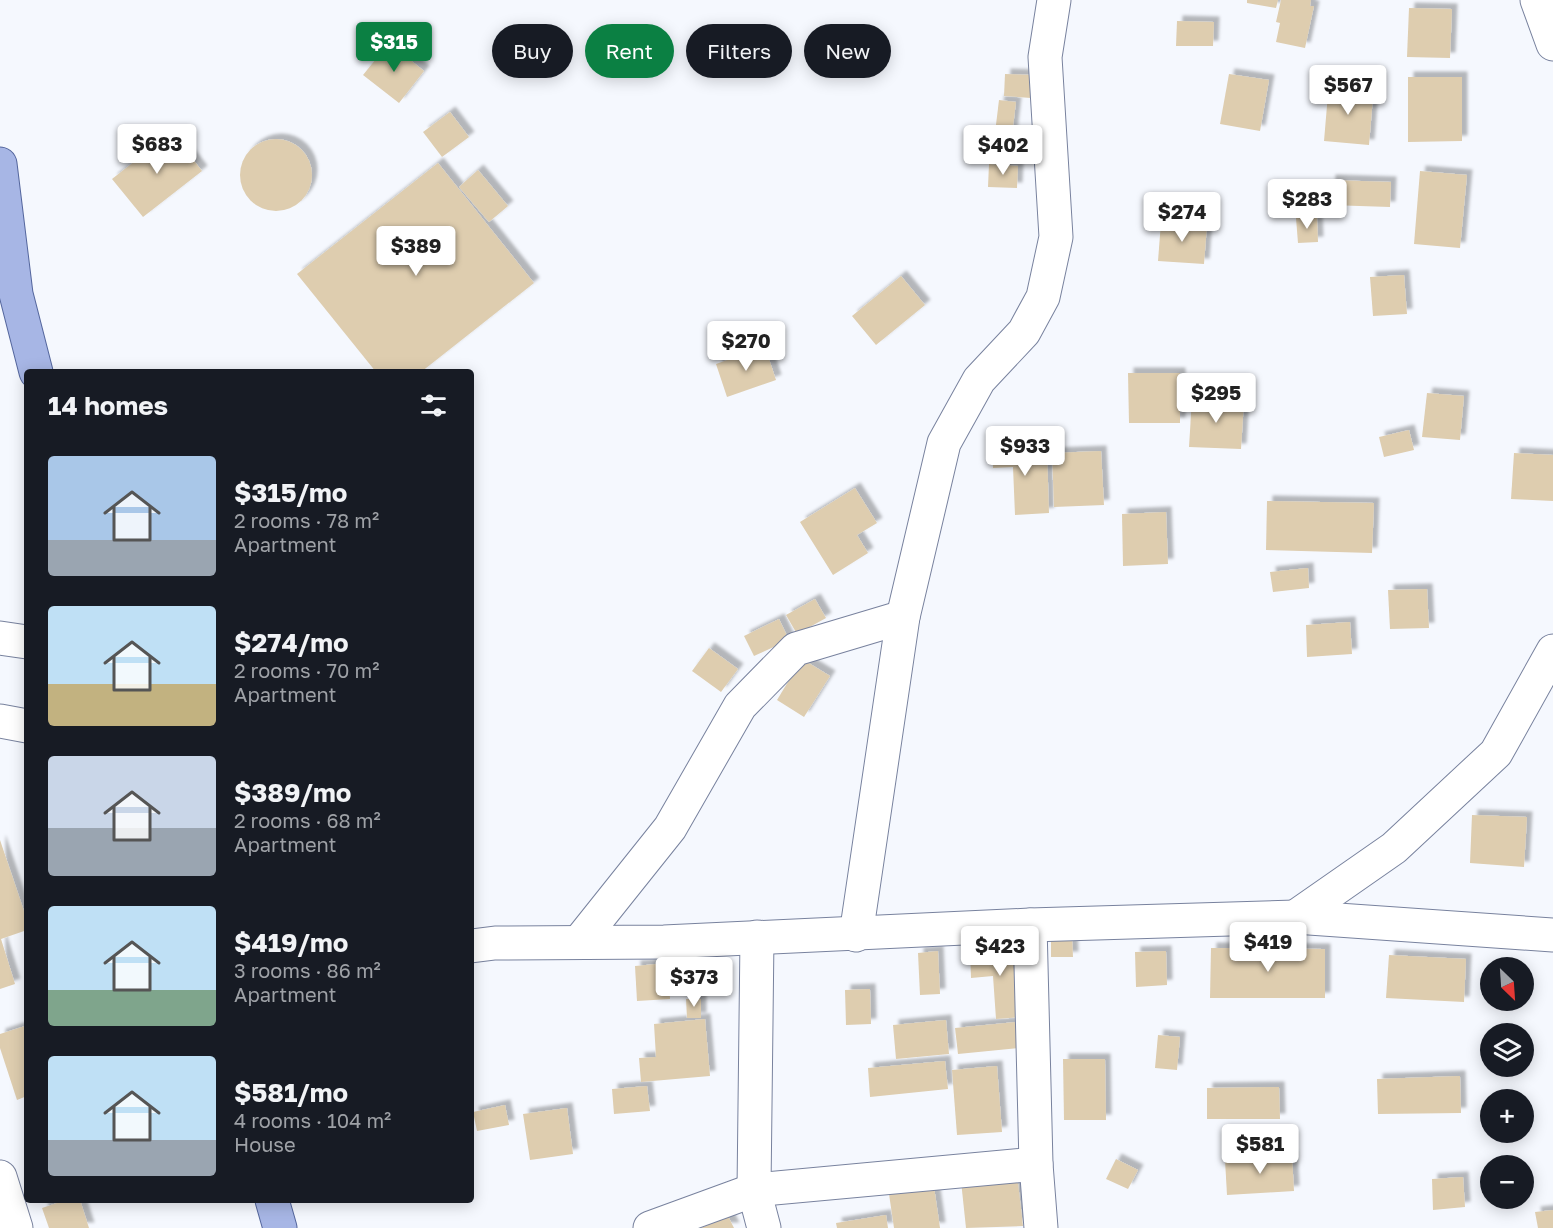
<!DOCTYPE html>
<html lang="en">
<head>
<meta charset="utf-8">
<style>
	:root { --surface:#171b24; --page:#20242c; --text:#f1f3f6; --muted:#9ea1a6; --accent:#0b8043 }
	body { margin:0; font-family:"Golos Text",sans-serif; background:var(--page); color:var(--text); height:100vh; display:flex; flex-direction:column; font-size:22px; white-space:nowrap }
	* { box-sizing:border-box; margin:0 }
	p { font-size:20px; color:var(--muted) }
	.icon { flex:none; width:33px; height:33px; fill:none; stroke:currentColor; stroke-width:2; stroke-linecap:round; stroke-linejoin:round }
	.map { position:relative; flex:1; overflow:hidden }
	.panel { position:absolute; left:24px; top:369px; width:450px; height:834px; display:flex; flex-direction:column; background:var(--surface); border-radius:6px; box-shadow:0 3px 15px #0003 }
	.panel>* { flex:none }
	.guide { position:absolute; left:492px; top:24px; width:570px; height:54px; display:flex; gap:12px }
	.needle { width:39px; rotate:155deg }
	.fabs { position:absolute; left:1480px; top:957px; display:grid; gap:12px }
	.fabs a { display:grid; place-items:center; width:54px; height:54px; border-radius:50%; background:var(--surface); box-shadow:0 3px 15px #0003; font-size:30px }
	.price { position:absolute; translate:-50% -51px; padding:0 14px; border-radius:6px; background:#fff; color:#222; font-size:20px; line-height:39px; filter:drop-shadow(0 2px 3px #0008) }
	.price::after { content:''; position:absolute; left:50%; top:36px; width:18px; height:14px; margin-left:-9px; background:inherit; clip-path:polygon(0 0,100% 0,50% 100%) }
	.price.current { background:var(--accent); color:#fff }
	ul { padding:0; list-style:none }
	li { display:flex; align-items:center; gap:18px; height:150px; padding:0 24px }
	li span { display:grid; place-items:center; flex:none; width:168px; height:120px; border-radius:6px; color:#555 }
	li>.icon { margin-inline-start:auto }
	span .icon { width:72px; height:72px; fill:#fffc; stroke-width:1 }
	li b { font-size:26px }
	h2 { display:flex; justify-content:space-between; align-items:center; height:72px; padding:0 24px; font-size:26px }
	.tag { padding:0 21px; border-radius:27px; background:var(--surface); box-shadow:0 3px 15px #0003; font-size:21px; line-height:54px }
	.tag.current { background:var(--accent); color:#fff }
	.map>svg:first-child { display:block }
	.building { fill:#decdaf; filter:url(#shadow) }
	.lines { fill:none; stroke-linecap:round; stroke-linejoin:round }
	.minor-casing { stroke:#78829e; stroke-width:35 }
	.major-casing { stroke:#54669d; stroke-width:35 }
	.minor { stroke:#fff; stroke-width:33 }
	.major { stroke:#a7b6e5; stroke-width:33 }
</style>
</head>
<body>
<div class="map">
<svg width="1553" height="1228" viewBox="0 0 1553 1228">
	<defs>
		<filter id="shadow"><feDropShadow dx="5.5" dy="-5.5" stdDeviation="1.5" flood-color="#0004"/></filter>
	</defs>
	<rect width="100%" height="100%" fill="#f5f8fe"/>
	<g class="building">
		<polygon points="1247,0 1278,0 1276,8 1247,3"/>
		<polygon points="1281,0 1311,0 1310,6 1314,6 1305,48 1276,42 1280,23 1276,22"/>
		<polygon points="1409,8 1452,9 1450,58 1407,57"/>
		<polygon points="1177,21 1214,22 1213,46 1176,46"/>
		<polygon points="389,43 424,71 399,103 363,75"/>
		<polygon points="1005,74 1032,75 1031,98 1004,96"/>
		<polygon points="1229,74 1269,80 1260,131 1220,124"/>
		<polygon points="1408,77 1462,77 1462,141 1408,142"/>
		<polygon points="1329,82 1352,84 1351,95 1373,97 1369,145 1324,141"/>
		<polygon points="999,100 1016,102 1012,135 995,133"/>
		<polygon points="450,112 469,137 442,157 423,132"/>
		<polygon points="172,132 202,171 143,217 112,179"/>
		<circle cx="276" cy="175" r="36"/>
		<polygon points="438,163 534,283 421,372 376,372 297,274"/>
		<polygon points="989,164 1018,166 1017,188 988,187"/>
		<polygon points="478,170 508,206 489,222 459,187"/>
		<polygon points="1420,171 1467,175 1460,248 1414,244"/>
		<polygon points="1330,180 1391,182 1390,207 1329,205"/>
		<polygon points="1317,217 1318,242 1298,243 1296,218"/>
		<polygon points="1161,222 1207,225 1204,264 1158,261"/>
		<polygon points="1404,275 1407,314 1373,316 1370,277"/>
		<polygon points="901,276 925,305 876,345 852,316"/>
		<polygon points="765,347 776,380 727,397 716,364"/>
		<polygon points="1128,373 1180,373 1180,423 1129,423"/>
		<polygon points="1427,393 1464,396 1460,440 1422,437"/>
		<polygon points="1192,398 1244,401 1241,449 1189,447"/>
		<polygon points="1409,430 1414,450 1384,457 1379,437"/>
		<polygon points="1012,442 1012,452 1047,451 1049,513 1015,515 1013,467 993,468 992,443"/>
		<polygon points="1101,451 1104,505 1054,507 1052,453"/>
		<polygon points="1514,453 1553,455 1553,501 1511,499"/>
		<polygon points="855,488 877,523 857,535 868,553 833,575 800,522"/>
		<polygon points="1267,501 1374,503 1372,553 1266,550"/>
		<polygon points="1166,512 1168,564 1123,566 1122,514"/>
		<polygon points="1308,568 1309,588 1273,592 1270,572"/>
		<polygon points="1427,589 1429,628 1390,629 1388,590"/>
		<polygon points="815,599 826,618 797,634 786,615"/>
		<polygon points="779,619 789,640 754,656 744,636"/>
		<polygon points="1350,622 1352,654 1307,657 1306,625"/>
		<polygon points="709,648 738,669 721,692 692,671"/>
		<polygon points="802,659 830,676 804,717 777,700"/>
		<polygon points="1472,815 1527,817 1524,867 1470,863"/>
		<polygon points="0,840 27,920 27,930 1,939 15,984 0,989"/>
		<polygon points="1051,936 1072,936 1073,957 1051,957"/>
		<polygon points="1016,946 1021,1017 996,1019 993,976 971,978 970,949"/>
		<polygon points="1211,948 1325,949 1325,998 1210,998"/>
		<polygon points="938,951 940,994 920,995 918,953"/>
		<polygon points="1166,951 1167,985 1136,987 1135,952"/>
		<polygon points="1389,955 1466,959 1464,1002 1386,998"/>
		<polygon points="668,963 670,999 637,1001 635,966"/>
		<polygon points="870,989 871,1024 846,1025 845,990"/>
		<polygon points="686,999 701,999 701,1018 687,1018"/>
		<polygon points="705,1019 710,1076 641,1082 639,1058 656,1057 654,1024"/>
		<polygon points="946,1020 949,1054 896,1059 893,1025"/>
		<polygon points="1016,1022 1019,1048 958,1054 955,1028"/>
		<polygon points="25,1026 27,1033 27,1096 17,1100 0,1048 0,1034"/>
		<polygon points="1158,1035 1180,1037 1177,1070 1155,1068"/>
		<polygon points="1063,1059 1105,1059 1106,1120 1064,1120"/>
		<polygon points="945,1061 948,1089 870,1097 868,1068"/>
		<polygon points="997,1066 1002,1132 957,1135 952,1070"/>
		<polygon points="1460,1076 1461,1113 1378,1114 1377,1079"/>
		<polygon points="647,1086 650,1111 614,1114 612,1089"/>
		<polygon points="1279,1087 1280,1119 1207,1119 1207,1088"/>
		<polygon points="505,1105 509,1125 477,1131 473,1112"/>
		<polygon points="567,1108 573,1154 530,1160 523,1114"/>
		<polygon points="1292,1156 1294,1191 1227,1195 1225,1160"/>
		<polygon points="1116,1159 1138,1170 1128,1189 1106,1179"/>
		<polygon points="1017,1175 1023,1226 966,1228 961,1181"/>
		<polygon points="1463,1177 1465,1207 1433,1210 1432,1179"/>
		<polygon points="934,1187 940,1228 894,1228 889,1194"/>
		<polygon points="66,1200 80,1200 89,1228 49,1228 42,1208"/>
		<polygon points="1553,1210 1553,1228 1538,1228 1535,1212"/>
		<polygon points="886,1215 888,1228 837,1228 836,1223"/>
		<polygon points="728,1216 734,1228 701,1228"/>
	</g>
	<g class="lines">
		<defs>
			<g id="minor">
				<polyline points="1537,0 1553,44"/>
				<polyline points="0,638 27,642"/>
				<polyline points="0,721 27,726"/>
				<polyline points="1295,917 1394,848 1496,753 1553,651"/>
				<polyline points="1030,925 1036,1164 1041,1228"/>
				<polyline points="856,935 903,617 944,443 979,380 1024,332 1043,297 1056,237 1045,57 1054,0"/>
				<polyline points="757,937 754,1190 764,1228"/>
				<polyline points="579,942 670,828 740,706 796,649 903,617"/>
				<polyline points="471,946 495,943 664,942 1030,925 1295,917 1553,935"/>
				<polyline points="0,1177 16,1228"/>
				<polyline points="650,1228 754,1190 1036,1164"/>
			</g>
			<g id="major">
				<polyline points="0,164 16,294 36,372"/>
				<polyline points="272,1200 280,1228"/>
			</g>
		</defs>
		<use href="#minor" class="minor-casing"/>
		<use href="#major" class="major-casing"/>
		<use href="#minor" class="minor"/>
		<use href="#major" class="major"/>
	</g>
</svg>
<div class="fabs">
<a><svg class="needle" viewBox="-14 -14 28 28"><path d="M0-13l5 13h-10z" fill="#e53935"/><path d="M0 13l5-13h-10z" fill="#9ea1a6"/></svg></a>
<a><svg class="icon" aria-label="layers" viewBox="0 0 24 24"><path d="M12 4l9 5-9 5-9-5zM3 14l9 5 9-5"/></svg></a>
<a>+</a>
<a>−</a>
</div>
<b class="price current" style="left:394px;top:73px">$315</b>
<b class="price" style="left:1348px;top:116px">$567</b>
<b class="price" style="left:157px;top:175px">$683</b>
<b class="price" style="left:1003px;top:176px">$402</b>
<b class="price" style="left:1307px;top:230px">$283</b>
<b class="price" style="left:1182px;top:243px">$274</b>
<b class="price" style="left:416px;top:277px">$389</b>
<b class="price" style="left:746px;top:372px">$270</b>
<b class="price" style="left:1216px;top:424px">$295</b>
<b class="price" style="left:1025px;top:477px">$933</b>
<b class="price" style="left:1268px;top:973px">$419</b>
<b class="price" style="left:1000px;top:977px">$423</b>
<b class="price" style="left:694px;top:1008px">$373</b>
<b class="price" style="left:1260px;top:1175px">$581</b>
<div class="guide">
<a class="tag">Buy</a>
<a class="tag current">Rent</a>
<a class="tag">Filters</a>
<a class="tag">New</a>
</div>
<section class="panel">
<h2>14 homes<svg class="icon" aria-label="filters" viewBox="0 0 24 24"><path d="M4 7h16M4 17h16"/><circle cx="9" cy="7" r="2"/><circle cx="15" cy="17" r="2"/></svg></h2>
<ul>
<li><span style="background:linear-gradient(#a9c7e8 70%,#9aa5b1 0)"><svg class="icon" aria-label="home" viewBox="0 0 24 24"><path d="M3 11l9-7 9 7M6 9v11h12V9"/></svg></span><div><b>$315/mo</b><p>2 rooms · 78 m²</p><p>Apartment</p></div></li>
<li><span style="background:linear-gradient(#bfe0f5 65%,#c2b280 0)"><svg class="icon" aria-label="home" viewBox="0 0 24 24"><path d="M3 11l9-7 9 7M6 9v11h12V9"/></svg></span><div><b>$274/mo</b><p>2 rooms · 70 m²</p><p>Apartment</p></div></li>
<li><span style="background:linear-gradient(#c9d6e8 60%,#9aa5b1 0)"><svg class="icon" aria-label="home" viewBox="0 0 24 24"><path d="M3 11l9-7 9 7M6 9v11h12V9"/></svg></span><div><b>$389/mo</b><p>2 rooms · 68 m²</p><p>Apartment</p></div></li>
<li><span style="background:linear-gradient(#bfe0f5 70%,#7fa58c 0)"><svg class="icon" aria-label="home" viewBox="0 0 24 24"><path d="M3 11l9-7 9 7M6 9v11h12V9"/></svg></span><div><b>$419/mo</b><p>3 rooms · 86 m²</p><p>Apartment</p></div></li>
<li><span style="background:linear-gradient(#bfe0f5 70%,#9aa5b1 0)"><svg class="icon" aria-label="home" viewBox="0 0 24 24"><path d="M3 11l9-7 9 7M6 9v11h12V9"/></svg></span><div><b>$581/mo</b><p>4 rooms · 104 m²</p><p>House</p></div></li>
</ul>
</section>
</div>
</body>
</html>
